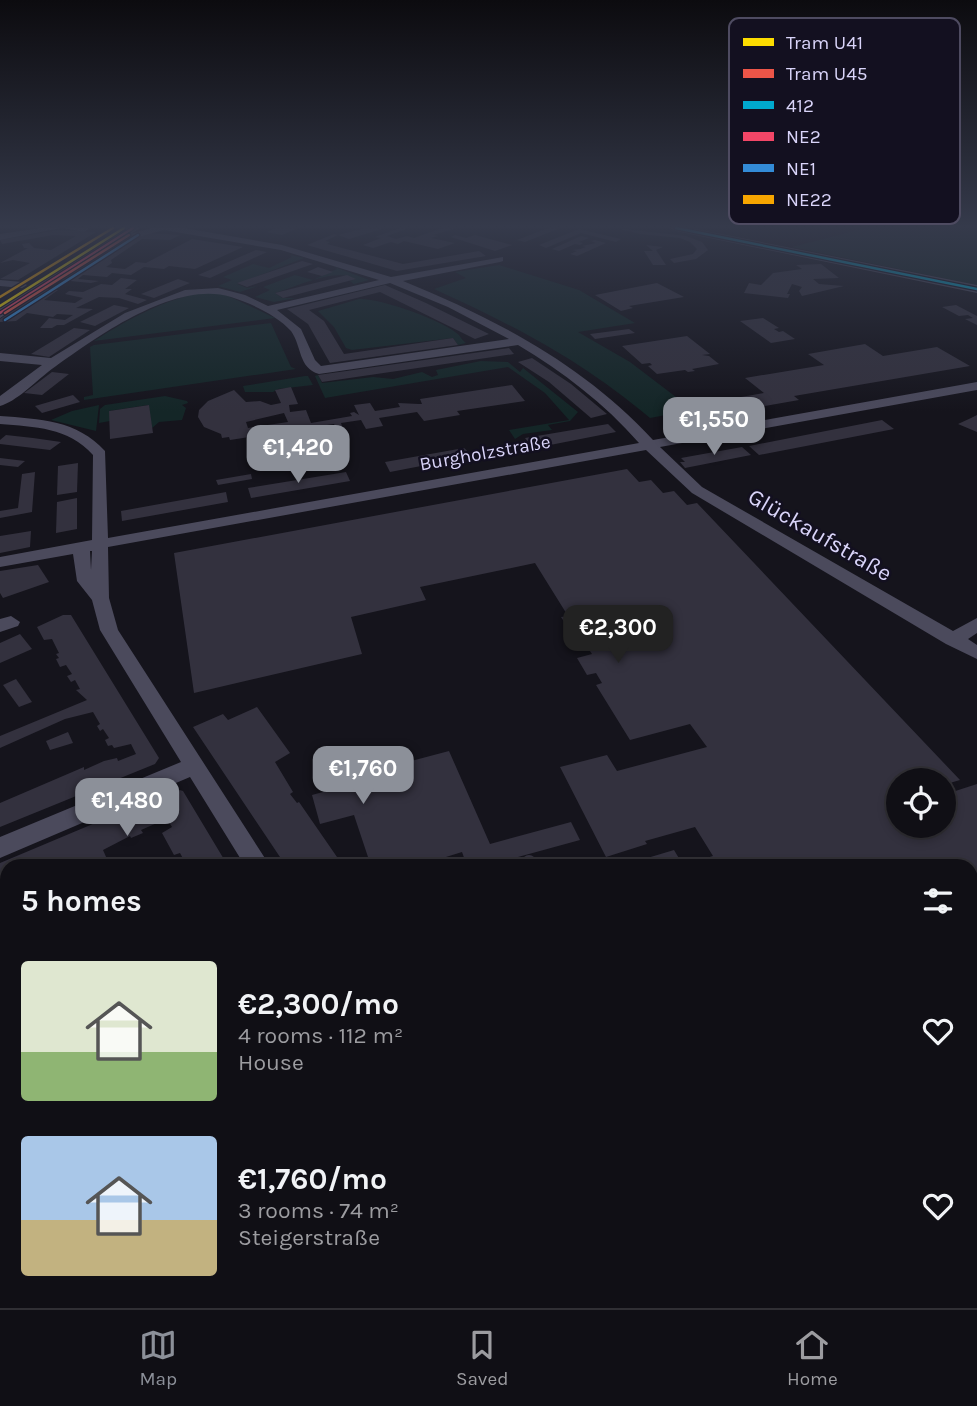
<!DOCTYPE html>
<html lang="en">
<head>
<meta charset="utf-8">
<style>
	:root { --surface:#100f15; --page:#19181e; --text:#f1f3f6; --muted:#9c9ca0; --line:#302f34; --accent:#8c9099 }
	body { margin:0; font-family:Karla,sans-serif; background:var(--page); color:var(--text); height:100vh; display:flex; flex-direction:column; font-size:26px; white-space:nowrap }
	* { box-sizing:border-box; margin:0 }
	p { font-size:23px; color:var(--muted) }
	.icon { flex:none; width:38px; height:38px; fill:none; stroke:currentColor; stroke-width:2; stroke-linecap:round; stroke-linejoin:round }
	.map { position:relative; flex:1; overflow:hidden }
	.sheet { position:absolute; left:0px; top:859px; width:978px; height:450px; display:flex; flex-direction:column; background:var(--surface); border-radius:21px 21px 0 0; box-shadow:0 4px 10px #0003,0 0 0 2px var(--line) }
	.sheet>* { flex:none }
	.controls { position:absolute; left:886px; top:768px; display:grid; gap:14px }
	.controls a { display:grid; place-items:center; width:70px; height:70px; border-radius:50%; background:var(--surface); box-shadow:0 4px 10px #0003,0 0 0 2px var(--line); font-size:35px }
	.price { position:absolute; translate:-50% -60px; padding:0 16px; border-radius:14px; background:var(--accent); color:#fff; font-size:23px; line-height:46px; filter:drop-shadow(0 2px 4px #0008) }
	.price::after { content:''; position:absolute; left:50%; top:42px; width:21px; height:16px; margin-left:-10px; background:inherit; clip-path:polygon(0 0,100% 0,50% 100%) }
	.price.on { background:#222; color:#fff }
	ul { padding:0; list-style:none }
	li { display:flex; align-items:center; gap:21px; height:175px; padding:0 21px }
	li span { display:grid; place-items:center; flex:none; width:196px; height:140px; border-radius:7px; color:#555 }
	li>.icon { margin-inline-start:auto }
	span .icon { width:84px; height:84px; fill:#fffc; stroke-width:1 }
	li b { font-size:30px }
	h2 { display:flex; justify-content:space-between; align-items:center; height:84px; padding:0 21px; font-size:30px }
	.menu { display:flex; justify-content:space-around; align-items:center; height:98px; border-top:2px solid var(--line); background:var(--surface); font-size:19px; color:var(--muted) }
	.menu a { display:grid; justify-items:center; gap:4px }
	.menu .on { color:var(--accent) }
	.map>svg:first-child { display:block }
	.green { fill:#142627 }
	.building { fill:#33313e; fill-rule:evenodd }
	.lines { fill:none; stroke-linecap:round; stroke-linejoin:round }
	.minor { fill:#4b4a5c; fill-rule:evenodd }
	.tertiary { fill:#4b4a5c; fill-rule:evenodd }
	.primary { fill:#534b60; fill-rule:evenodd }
	.bus-1-casing { stroke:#131020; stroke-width:5 }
	.bus-2-casing { stroke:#131020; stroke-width:5 }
	.bus-3-casing { stroke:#131020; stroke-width:5 }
	.bus-4-casing { stroke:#131020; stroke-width:5 }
	.bus-1 { stroke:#00a9ce; stroke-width:2.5 }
	.bus-2 { stroke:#f34667; stroke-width:2.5 }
	.bus-3 { stroke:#338bd7; stroke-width:2.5 }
	.bus-4 { stroke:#f7a600; stroke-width:2.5 }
	.tram-1-casing { stroke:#131020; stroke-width:5 }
	.tram-2-casing { stroke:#131020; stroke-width:5 }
	.tram-1 { stroke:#fcdc00; stroke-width:2.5 }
	.tram-2 { stroke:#ec5548; stroke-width:2.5 }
	.labels { text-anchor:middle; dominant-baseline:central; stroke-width:5; stroke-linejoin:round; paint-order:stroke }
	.far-street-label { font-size:19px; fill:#d9d4f9; stroke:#131020 }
	.street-label { font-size:23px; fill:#d9d4f9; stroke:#131020 }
	.key { fill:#131020; stroke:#4e4b61; stroke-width:2 }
	.key-label { font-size:19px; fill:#d9d4f9 }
</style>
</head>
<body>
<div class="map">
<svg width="977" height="1308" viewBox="0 0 977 1308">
	<rect width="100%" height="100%" fill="#15141c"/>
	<g class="green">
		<polygon points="866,228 977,228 977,285 792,247"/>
		<polygon points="290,255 304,258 237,284 247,288 258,286 240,292 218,286 232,280 223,277 253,264 269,268 292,257"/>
		<path d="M499 265 579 290 635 323 578 332 630 362 693 410 650 418C579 359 517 327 434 289L466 278 455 272Z"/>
		<path d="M335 267 369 280 354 284 350 281 355 279C334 267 295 288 275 293L282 298H296L274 302 255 297 270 290 263 287 295 275 313 280 337 269Z"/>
		<path d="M205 292 224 294 275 318 94 341C128 319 165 299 205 292Z"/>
		<path d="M359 299C380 298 443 320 459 335 461 338 463 341 466 343L458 345 453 338 352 350 346 348 334 327 318 311Z"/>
		<polygon points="271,323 291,367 296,369 84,400 84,397 93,395 90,347 94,345"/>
		<polygon points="481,361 508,362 520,372 523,368 578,412 570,421 548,425 552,430 523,434 515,439 509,430 569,420 545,393 508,367 325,398 315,376 318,375 322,383 373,377 393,379 422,372 432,377 438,375 436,370"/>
		<polygon points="305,376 308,376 313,385 278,389 273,392 245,392 243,386"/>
		<polygon points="165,396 187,401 188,403 182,405 186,408 182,420 159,422 152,428 148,405 109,411 110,421 99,423 100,409 105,405"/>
		<polygon points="99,405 96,431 51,420 72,411"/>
		<polygon points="182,1302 262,1302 255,1308 184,1308"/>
	</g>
	<g class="building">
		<polygon points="276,228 298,228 282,235 266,232"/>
		<polygon points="365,228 385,228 349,239 338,235"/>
		<polygon points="400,228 409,228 387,236 396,239 407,236 414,238 442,228 457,228 433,235 438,236 431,238 455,243 438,249 404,241 398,244 391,242 373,248 363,245 381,238 375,237"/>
		<polygon points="548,228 560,228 525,242 517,240"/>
		<polygon points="616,228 686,236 702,242 708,250 696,259 674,263 670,259 693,254 697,249 690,242 680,238 640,234"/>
		<polygon points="579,229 621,239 616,242 581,233 546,248 539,245"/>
		<polygon points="58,230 96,232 18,280 0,279 30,263 13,260 0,263 28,248 24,248 22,244 29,243 34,248 51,250 76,236 53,235 2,244 0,240"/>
		<polygon points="148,233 180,235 170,240 142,239 111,260 112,263 106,267 125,269 136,262 146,263 192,239 243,247 195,269 169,266 164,269 144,267 131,275 112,273 107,277 83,275 78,279 99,281 91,283 60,280 129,237"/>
		<polygon points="334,234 338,235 325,241 330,242 327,244 403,264 479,251 486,256 397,271 307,245"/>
		<polygon points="455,235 466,238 475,235 512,245 495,251 451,237"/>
		<polygon points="581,236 589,238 579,242 583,243 580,245 575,244 559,251 552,249"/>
		<polygon points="595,240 606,243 577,256 570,254 577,251 572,250 580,249 586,247 582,246 596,243 591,241"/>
		<polygon points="646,245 663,247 656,250 666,265 653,265 644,251 653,251"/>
		<polygon points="256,250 267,252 210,278 198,275"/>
		<polygon points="302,261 313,264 247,287 237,283"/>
		<polygon points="821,264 839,278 813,279 819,284 844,286 802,296 799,291 802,287 792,284 787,294 790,294 788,298 744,293 749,283 761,285 773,273 802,269 796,265"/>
		<polygon points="318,267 333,272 322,276 307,272"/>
		<polygon points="347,275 356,279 283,298 275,293"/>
		<polygon points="121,278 137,280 125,289 132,289 125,294 147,300 138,304 119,298 99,297 76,308 93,309 64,325 57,325 52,328 40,328 49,318 65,320 73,315 57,314 53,317 27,313 16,321 0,322 0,319 46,289 58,290 44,300 75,303 83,298 65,294 69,291 83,292 101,284 112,285"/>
		<polygon points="178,279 190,283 154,298 141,294"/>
		<polygon points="657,283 684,297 629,306 633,308 621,311 595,295"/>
		<polygon points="385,285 426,303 489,334 475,339 380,292 309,310 324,321 344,354 453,338 458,345 330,363 308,324 287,309"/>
		<polygon points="114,305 129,308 95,326 80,322"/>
		<polygon points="956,305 977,316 977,325 965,319 973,318 968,315 959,316 942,307"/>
		<polygon points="763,318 779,328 774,329 779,332 783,331 795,339 771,343 740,321"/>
		<polygon points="74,328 90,330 49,357 31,354"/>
		<polygon points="629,329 635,333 595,339 590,334"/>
		<polygon points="687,336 710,354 702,355 709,356 719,364 692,369 695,371 688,372 685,370 657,374 648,366 652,365 650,363 642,364 622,346"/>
		<polygon points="865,344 883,356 937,347 970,366 794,396 799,400 754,408 741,397 764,393 745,378 824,365 808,354"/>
		<polygon points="509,348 514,354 322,382 318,375"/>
		<polygon points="532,358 571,384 607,414 591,418 549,382 518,362"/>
		<polygon points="52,372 69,374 42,395 24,393"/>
		<path d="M512 385 525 401 457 411 460 415 424 421 417 412 379 418 383 426 366 429 361 420 341 423 343 429 337 430 334 424 313 427 324 453 307 456 305 451 299 452 290 431 230 440 229 437 222 438 221 434 204 427 198 417 199 410 208 401 234 390 246 402 260 401 271 405 281 403 275 390 291 387 298 404 289 405 290 412 306 410 311 423 352 416 350 413 354 412 359 415 354 405 370 403 375 411 400 407 398 403 419 404H422L420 399ZM284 413 288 422 248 428 246 422Z"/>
		<polygon points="73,395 80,402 42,413 35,406"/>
		<polygon points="149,405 153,433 110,439 109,411"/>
		<polygon points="977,415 977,432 958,424 971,418"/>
		<polygon points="882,420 894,429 759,455 749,446"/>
		<polygon points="608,424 616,432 540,447 525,445 528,442 525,438"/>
		<polygon points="6,435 33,438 61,442 50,450 0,444 0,440"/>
		<polygon points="742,447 751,455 685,468 680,462 685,462 681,458"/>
		<polygon points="464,448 473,456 390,472 385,462"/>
		<polygon points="0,458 25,461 18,467 0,465"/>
		<polygon points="78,463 77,492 57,495 58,466"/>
		<polygon points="627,469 639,482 651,480 663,493 674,491 687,505 697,503 960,780 943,785 943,780 898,780 898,826 943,826 943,795 977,784 977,897 971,899 971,866 636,866 634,862 674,850 683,865 713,856 695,827 645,841 647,844 606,857 560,767 607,755 617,771 707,747 690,724 630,740 596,685 602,683 596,673 587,675 577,658 592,654 586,645 580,646 561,617 568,616 535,563 420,587 426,600 351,617 362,654 194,693 174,553"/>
		<polygon points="35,472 32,512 0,518 0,511 18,508 22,474"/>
		<polygon points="346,472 350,481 251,498 248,488"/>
		<polygon points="251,474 252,479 218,485 216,480"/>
		<polygon points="226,492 228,502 122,521 121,511"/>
		<polygon points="77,498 77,529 56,533 57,502"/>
		<polygon points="31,531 30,547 0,553 0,536"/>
		<polygon points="38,565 49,582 3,598 0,593 0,571"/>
		<polygon points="63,615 71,615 159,758 155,764 0,827 0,803 84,767 84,770 104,761 117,758 118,761 136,754 131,744 114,748 112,745 108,746 105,740 109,738 103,729 100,731 97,726 100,724 93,712 65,719 0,748 0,736 87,700 76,690 80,689 75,680 71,682 67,676 72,674 66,665 60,667 56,659 59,658 56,654 59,653 52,639 44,640 37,627"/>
		<polygon points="20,634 32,649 0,663 0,643"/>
		<polygon points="16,679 32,702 19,707 3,685"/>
		<polygon points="257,707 290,753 275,762 293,792 290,794 297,803 299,802 337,857 347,858 351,865 369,860 354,815 320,824 312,795 384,775 381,769 449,751 490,844 571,822 580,840 485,866 467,866 462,852 417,866 286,866 193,727 223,714 228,720"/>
		<polygon points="68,732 73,743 50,750 46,741"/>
		<polygon points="176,789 183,791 228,866 187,866 180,853 174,855 162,833 172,827 164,814 155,818 157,823 141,830 143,833 131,838 130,836 103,850 110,866 96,866 93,859 76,866 7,866 7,890 0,897 0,863"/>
		<circle cx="529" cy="862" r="7"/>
		<polygon points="977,938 977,1280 971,1283 971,940"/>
		<polygon points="7,1096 7,1132 0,1136 0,1100"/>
		<polygon points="7,1271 7,1302 32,1302 23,1308 0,1308 0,1275"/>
		<polygon points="630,1302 823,1302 826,1308 633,1308"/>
	</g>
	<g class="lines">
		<g class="minor">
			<polygon points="41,228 61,228 0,240 0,234"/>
			<polygon points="64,228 88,228 89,229 84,232"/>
			<path d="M151 228H184L282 245 391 277 503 257V261L500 262 403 281C496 319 584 365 653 440L977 382V390L660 447 702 487 953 631 977 618V633L968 639 977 645V659L946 644 692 493 646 450 108 547 109 598 118 630 270 866H245L190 777 0 858V837L181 762 100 630 92 600 77 581 73 554 0 567V557L92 540 93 455C68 427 35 427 0 424V416C40 419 77 420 105 451L108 538 639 443C604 403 563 372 518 345L319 374C298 368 302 346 291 331 277 315 250 303 231 297 174 279 92 340 48 372 34 383 17 401 0 406V396L42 365 0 361V353L51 358 125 313 185 290 218 288 245 295 268 306 379 280 281 250 164 230 112 244 107 241ZM390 283 448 307 509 339 321 366 315 360 301 329 277 310ZM90 551H92L91 570Z"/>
			<polygon points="0,280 22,282 27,285 22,288 0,286"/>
			<polygon points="11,616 20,622 18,626 0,632 0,619"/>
			<polygon points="7,1133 7,1165 0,1168 0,1135"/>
			<polygon points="297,1302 335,1302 333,1308 295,1308"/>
		</g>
		<polygon class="tertiary" points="670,228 691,228 977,285 977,293 676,231"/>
		<polygon class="primary" points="124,228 140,228 0,318 0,306"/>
		<defs>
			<polyline id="bus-1" points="676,228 977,289"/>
			<polyline id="bus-2" points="0,313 133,228"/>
			<polyline id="bus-3" points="5,320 138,235"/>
			<polyline id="bus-4" points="0,297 113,228"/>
		</defs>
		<use href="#bus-1" class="bus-1-casing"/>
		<use href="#bus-2" class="bus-2-casing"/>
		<use href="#bus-3" class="bus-3-casing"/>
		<use href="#bus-4" class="bus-4-casing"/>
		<use href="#bus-1" class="bus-1"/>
		<use href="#bus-2" class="bus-2"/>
		<use href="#bus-3" class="bus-3"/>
		<use href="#bus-4" class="bus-4"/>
		<defs>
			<polyline id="tram-1" points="0,306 124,228"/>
			<polyline id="tram-2" points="5,313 129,235"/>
		</defs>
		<use href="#tram-1" class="tram-1-casing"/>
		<use href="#tram-2" class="tram-2-casing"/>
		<use href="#tram-1" class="tram-1"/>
		<use href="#tram-2" class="tram-2"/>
	</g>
	<linearGradient id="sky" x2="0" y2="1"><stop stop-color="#0c0b0f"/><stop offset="0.55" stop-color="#353a4b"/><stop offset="1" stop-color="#353a4b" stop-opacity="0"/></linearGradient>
	<rect width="977" height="411" fill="url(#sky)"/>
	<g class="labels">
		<g class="far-street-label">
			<text transform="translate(485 453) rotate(-10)">Burgholzstraße</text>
		</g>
		<g class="street-label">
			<text transform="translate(820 535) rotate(30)">Glückaufstraße</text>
		</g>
	</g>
	<rect x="729" y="18" width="231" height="206" rx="10" class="key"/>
	<rect x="743" y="38" width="31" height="8" fill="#fcdc00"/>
	<rect x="743" y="69" width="31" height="9" fill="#ec5548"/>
	<rect x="743" y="101" width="31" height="8" fill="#00a9ce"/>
	<rect x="743" y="132" width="31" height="9" fill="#f34667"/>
	<rect x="743" y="164" width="31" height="8" fill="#338bd7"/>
	<rect x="743" y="195" width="31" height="9" fill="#f7a600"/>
	<g class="key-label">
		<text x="786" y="49">Tram U41</text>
		<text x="786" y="80">Tram U45</text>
		<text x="786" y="112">412</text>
		<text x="786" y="143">NE2</text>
		<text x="786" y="175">NE1</text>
		<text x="786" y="206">NE22</text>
	</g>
</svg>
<div class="controls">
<a><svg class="icon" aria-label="locate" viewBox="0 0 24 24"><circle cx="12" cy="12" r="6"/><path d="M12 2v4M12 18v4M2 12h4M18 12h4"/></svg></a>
</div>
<b class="price" style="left:714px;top:457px">€1,550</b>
<b class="price" style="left:298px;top:485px">€1,420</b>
<b class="price on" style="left:618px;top:665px">€2,300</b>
<b class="price" style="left:363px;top:806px">€1,760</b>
<b class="price" style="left:127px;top:838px">€1,480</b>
<section class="sheet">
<h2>5 homes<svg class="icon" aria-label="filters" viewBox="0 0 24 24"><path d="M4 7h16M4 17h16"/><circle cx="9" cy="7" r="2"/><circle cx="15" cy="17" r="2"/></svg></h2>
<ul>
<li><span style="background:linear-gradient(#dfe7d0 65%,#8fb573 0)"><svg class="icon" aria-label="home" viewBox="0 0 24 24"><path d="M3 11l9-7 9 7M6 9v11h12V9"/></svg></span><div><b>€2,300/mo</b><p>4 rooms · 112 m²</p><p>House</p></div><svg class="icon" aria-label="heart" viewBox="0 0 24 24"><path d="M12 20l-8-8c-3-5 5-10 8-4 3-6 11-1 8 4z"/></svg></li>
<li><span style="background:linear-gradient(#a9c7e8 60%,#c2b280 0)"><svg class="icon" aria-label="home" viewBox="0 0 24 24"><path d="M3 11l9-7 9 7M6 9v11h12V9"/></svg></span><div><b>€1,760/mo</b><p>3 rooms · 74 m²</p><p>Steigerstraße</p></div><svg class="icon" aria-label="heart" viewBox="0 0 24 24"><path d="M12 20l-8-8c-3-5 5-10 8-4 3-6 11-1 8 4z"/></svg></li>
</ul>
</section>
</div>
<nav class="menu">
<a class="on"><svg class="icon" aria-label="map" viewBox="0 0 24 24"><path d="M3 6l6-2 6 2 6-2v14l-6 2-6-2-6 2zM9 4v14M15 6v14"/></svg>Map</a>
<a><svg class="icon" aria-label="saved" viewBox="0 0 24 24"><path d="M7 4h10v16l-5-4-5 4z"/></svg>Saved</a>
<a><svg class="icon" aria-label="home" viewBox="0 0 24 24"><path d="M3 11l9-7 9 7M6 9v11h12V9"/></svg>Home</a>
</nav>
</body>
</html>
